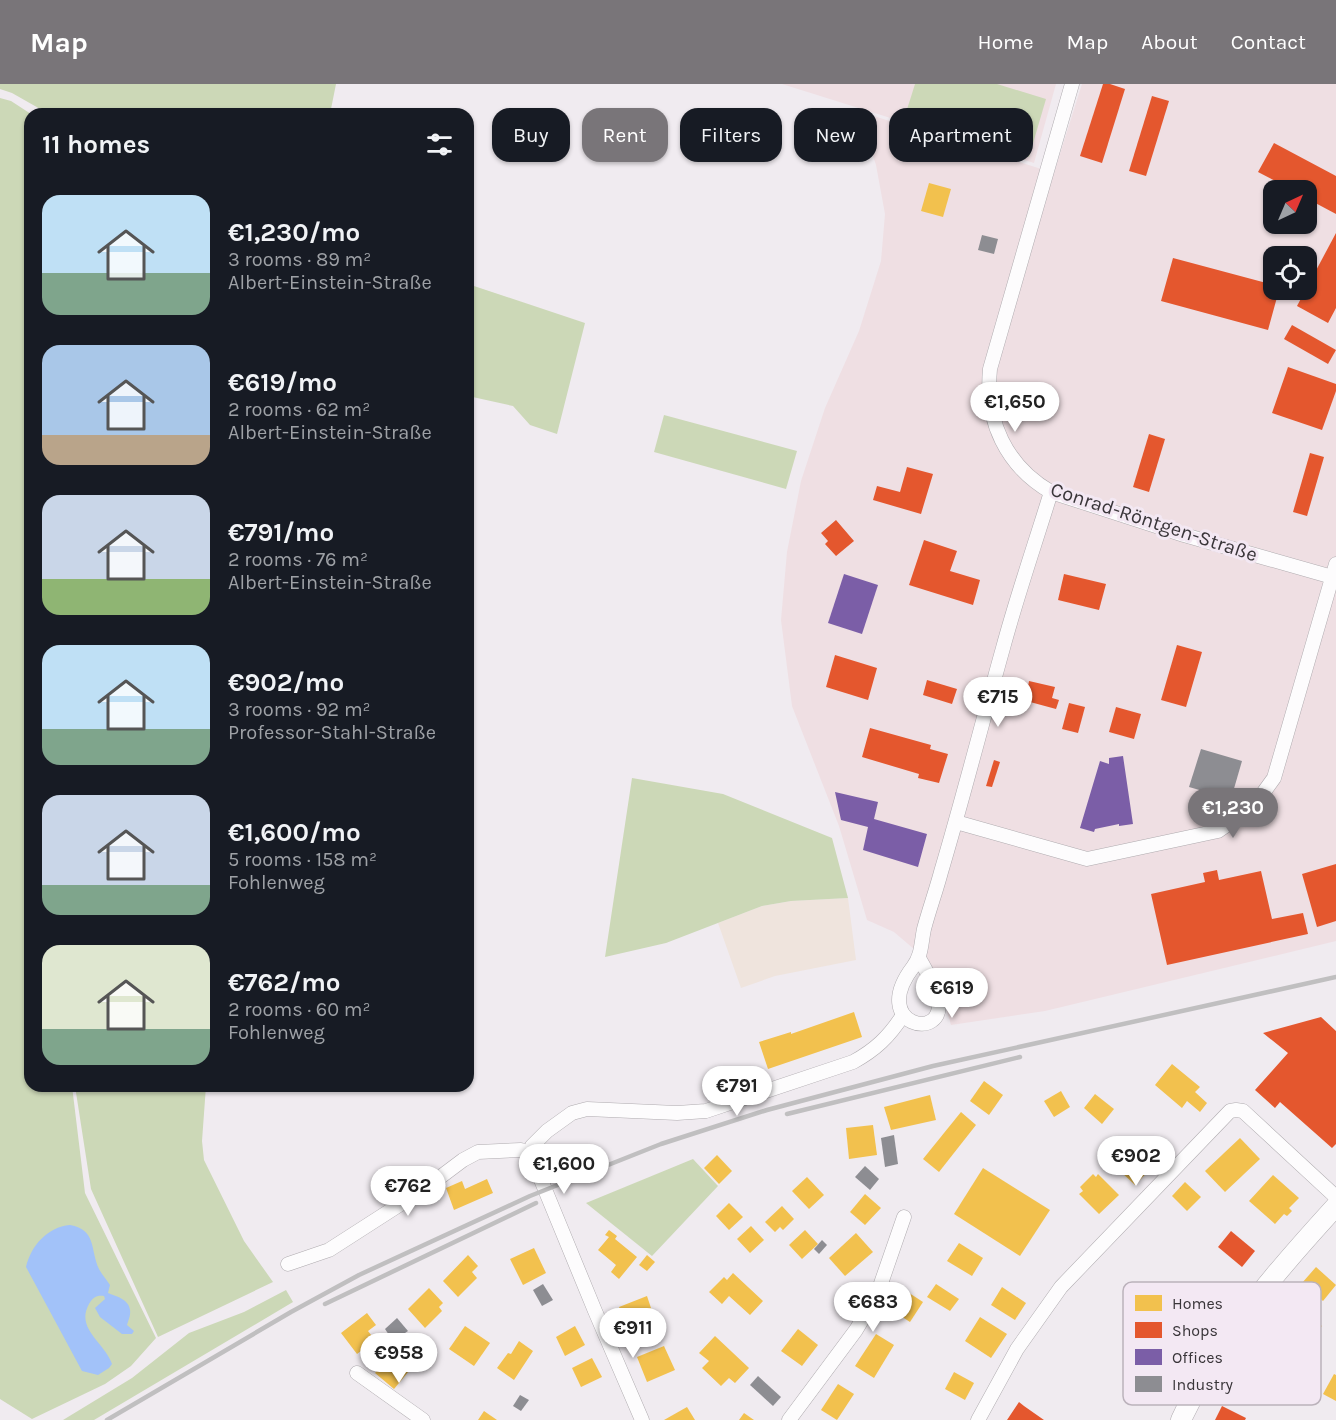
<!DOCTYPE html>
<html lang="en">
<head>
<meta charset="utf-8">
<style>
	:root { --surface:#171b24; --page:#242831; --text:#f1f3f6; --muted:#9ea1a6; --accent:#797579 }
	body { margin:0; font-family:Karla,sans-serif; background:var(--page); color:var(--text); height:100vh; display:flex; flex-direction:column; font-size:22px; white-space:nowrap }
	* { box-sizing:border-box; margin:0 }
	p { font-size:20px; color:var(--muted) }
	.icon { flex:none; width:33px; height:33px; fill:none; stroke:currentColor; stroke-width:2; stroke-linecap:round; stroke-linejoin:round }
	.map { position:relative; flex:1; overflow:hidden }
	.drawer { position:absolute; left:24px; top:24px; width:450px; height:984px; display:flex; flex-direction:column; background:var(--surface); border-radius:18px; box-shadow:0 2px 4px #0004 }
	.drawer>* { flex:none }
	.top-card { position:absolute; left:492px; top:24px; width:570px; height:54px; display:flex; gap:12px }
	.needle { width:39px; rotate:44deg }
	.buttons { position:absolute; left:1263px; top:96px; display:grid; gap:12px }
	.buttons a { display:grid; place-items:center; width:54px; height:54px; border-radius:12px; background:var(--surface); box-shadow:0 2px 4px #0004; font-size:30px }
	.price { position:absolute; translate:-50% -51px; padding:0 14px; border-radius:21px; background:#fff; color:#222; font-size:20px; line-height:39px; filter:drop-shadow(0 2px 3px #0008) }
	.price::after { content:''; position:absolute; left:50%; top:36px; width:18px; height:14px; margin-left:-9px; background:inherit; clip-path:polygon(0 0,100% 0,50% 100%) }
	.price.active { background:var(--accent); color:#fff }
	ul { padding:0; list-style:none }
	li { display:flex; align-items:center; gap:18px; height:150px; padding:0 18px }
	li span { display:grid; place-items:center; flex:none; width:168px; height:120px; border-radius:18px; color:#555 }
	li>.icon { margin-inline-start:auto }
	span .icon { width:72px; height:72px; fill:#fffc; stroke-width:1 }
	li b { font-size:26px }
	h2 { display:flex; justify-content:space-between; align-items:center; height:72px; padding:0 18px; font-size:26px }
	.chip { padding:0 21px; border-radius:18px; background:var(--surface); box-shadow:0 2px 4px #0004; font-size:21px; line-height:54px }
	.chip.active { background:var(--accent); color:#fff }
	header { display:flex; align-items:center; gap:36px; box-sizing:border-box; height:84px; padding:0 30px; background:var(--accent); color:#fff }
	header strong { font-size:28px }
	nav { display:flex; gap:33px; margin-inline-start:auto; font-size:21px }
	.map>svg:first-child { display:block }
	.commercial { fill:#efdfe3; fill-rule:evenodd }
	.industrial { fill:#efe4dd }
	.green { fill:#ccd8b7 }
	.water { fill:#a2c2f9 }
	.homes { fill:#f2c14e }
	.shops { fill:#e4572e }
	.offices { fill:#7b5ea7 }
	.industry { fill:#8d8d92 }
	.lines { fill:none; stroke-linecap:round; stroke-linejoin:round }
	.street-casing { stroke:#afabaf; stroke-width:15 }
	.secondary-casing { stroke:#afabaf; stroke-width:21 }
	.street { stroke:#fdfcfd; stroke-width:14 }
	.secondary { stroke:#fdfcfd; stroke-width:20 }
	.rail { stroke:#c0bfc0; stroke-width:4.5 }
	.labels { text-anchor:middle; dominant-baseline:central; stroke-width:6; stroke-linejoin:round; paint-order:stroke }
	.street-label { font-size:20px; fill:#393539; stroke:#f3e8f3 }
	.key { fill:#f3e8f3; stroke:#bbb2bb; stroke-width:1.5 }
	.key-label { font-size:16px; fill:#393539 }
</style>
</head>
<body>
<header>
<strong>Map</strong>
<nav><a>Home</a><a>Map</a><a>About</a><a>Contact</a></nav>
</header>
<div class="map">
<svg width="1336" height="1336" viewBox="0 0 1336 1336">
	<rect width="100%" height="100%" fill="#f0ebf0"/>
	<g class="commercial">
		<polygon points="782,0 1056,0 1034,79"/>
		<path d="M1082 0H1336V857L1045 927 951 941 939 898 928 877 894 848 867 836 839 742 792 622 781 536 787 468 801 397 825 324 859 247 881 177 885 130 876 81 858 27 1054 89ZM1274 106H1306V140H1274ZM1274 172H1306V206H1274Z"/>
	</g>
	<polygon class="industrial" points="848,814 856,876 775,892 741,904 718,839 762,822 791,817"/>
	<g class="green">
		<polygon points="0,0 336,0 330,30 49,30 12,9 0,5"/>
		<polygon points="915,0 997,0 1046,15 1029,73 904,35"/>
		<polygon points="0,14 11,17 31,30 30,1002 72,1002 85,1109 156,1254 131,1282 105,1300 32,1335 0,1315"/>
		<polygon points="468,200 585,239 557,350 530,341 513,322 468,312"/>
		<polygon points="664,331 797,367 786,405 654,368"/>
		<polygon points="632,694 723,710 832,754 848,814 791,817 762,822 666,859 605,873"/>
		<polygon points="75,1002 206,1002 202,1057 204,1076 244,1157 273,1198 158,1253 91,1105"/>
		<polygon points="693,1075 718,1102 652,1172 586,1119"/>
		<polygon points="286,1206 293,1218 94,1336 63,1336 132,1294 189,1249 244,1228"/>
	</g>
	<path class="water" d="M70 1141C97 1146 90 1166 99 1185 102 1191 107 1196 110 1201L108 1209C115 1212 129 1215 130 1226 131 1231 128 1237 127 1241L134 1247 132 1250H122L100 1233 95 1224 105 1215 104 1212C97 1211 93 1213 89 1220 75 1245 105 1259 112 1280L109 1284 98 1291 82 1287 26 1183C31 1162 47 1143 70 1141Z"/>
	<g class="homes">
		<polygon points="929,99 951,105 943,133 921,127"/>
		<polygon points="854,928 862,953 768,985 759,958 791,948 791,950"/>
		<polygon points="1172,980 1200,1003 1195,1008 1207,1019 1200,1028 1187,1017 1182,1024 1155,1001"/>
		<polygon points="984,997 1003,1011 989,1031 970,1017"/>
		<polygon points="1061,1007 1070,1023 1054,1033 1044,1017"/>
		<polygon points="1095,1010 1114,1025 1102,1040 1084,1024"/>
		<polygon points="930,1011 936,1036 891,1046 884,1023"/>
		<polygon points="961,1028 976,1041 939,1088 923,1075"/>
		<polygon points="873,1041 877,1071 849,1075 846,1044"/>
		<polygon points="1240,1054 1260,1075 1225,1108 1205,1087"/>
		<polygon points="1148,1059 1162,1073 1135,1101 1121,1088"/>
		<polygon points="717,1071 732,1087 719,1100 704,1084"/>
		<polygon points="983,1084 1050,1126 1020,1172 954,1130"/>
		<polygon points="1093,1090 1096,1093 1098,1090 1119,1111 1099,1130 1079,1110 1083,1107 1080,1103"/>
		<polygon points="1273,1091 1299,1114 1289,1124 1292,1127 1287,1132 1284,1130 1275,1140 1249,1117"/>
		<polygon points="807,1093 824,1111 809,1125 792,1107"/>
		<polygon points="487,1095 493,1109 454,1126 446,1104 462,1097 465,1105"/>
		<polygon points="1185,1098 1201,1113 1187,1127 1172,1112"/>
		<polygon points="865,1110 881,1124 865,1141 850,1128"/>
		<polygon points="729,1119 743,1133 729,1146 716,1132"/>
		<polygon points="782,1122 794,1135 783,1146 780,1143 775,1148 765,1138"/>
		<polygon points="751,1142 764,1156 750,1169 737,1155"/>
		<polygon points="609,1146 617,1152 615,1155 637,1173 619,1195 611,1188 616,1181 598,1166 609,1153 605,1151"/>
		<polygon points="805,1146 818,1160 802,1175 789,1161"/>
		<polygon points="856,1149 873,1168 845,1192 829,1174"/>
		<polygon points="959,1159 983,1174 972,1192 947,1177"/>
		<polygon points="534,1164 546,1189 523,1201 510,1175"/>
		<polygon points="468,1171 478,1182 472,1188 477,1194 458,1213 443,1197"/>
		<polygon points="647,1171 655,1178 647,1187 639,1181"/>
		<polygon points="1316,1183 1336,1201 1323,1217 1302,1199"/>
		<polygon points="733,1189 763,1217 750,1231 729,1212 722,1220 709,1208 724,1193 727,1196"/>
		<polygon points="936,1200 959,1215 950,1227 927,1213"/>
		<polygon points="1002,1203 1026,1219 1015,1236 991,1221"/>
		<polygon points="429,1204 443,1219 439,1223 442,1227 425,1244 408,1225"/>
		<polygon points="903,1205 923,1218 910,1238 890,1225"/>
		<polygon points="647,1212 655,1236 628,1246 619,1223"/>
		<polygon points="1297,1222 1322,1242 1310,1258 1284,1239"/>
		<polygon points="367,1229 376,1241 368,1247 375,1256 357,1270 341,1249"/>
		<polygon points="980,1233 1007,1250 991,1274 965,1257"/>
		<polygon points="465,1242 490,1259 474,1282 449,1265"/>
		<polygon points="575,1242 585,1261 565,1272 556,1253"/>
		<polygon points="798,1245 818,1261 802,1282 781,1267"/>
		<polygon points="876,1250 894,1261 874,1294 855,1282"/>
		<polygon points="715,1252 749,1284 735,1299 729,1294 721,1302 702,1284 709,1277 699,1269"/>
		<polygon points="519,1257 533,1267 514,1296 497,1284 508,1269 511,1270"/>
		<polygon points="664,1262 675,1286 647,1298 637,1273"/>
		<polygon points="390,1271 409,1287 394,1305 375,1289"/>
		<polygon points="592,1274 602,1293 581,1303 572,1284"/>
		<polygon points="954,1288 974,1299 965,1316 945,1305"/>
		<polygon points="1334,1290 1336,1291 1336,1317 1323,1310"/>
		<polygon points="838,1300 854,1310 837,1336 821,1326"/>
		<polygon points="687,1323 695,1336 664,1336"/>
		<polygon points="484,1327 497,1336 478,1336"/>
		<polygon points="744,1329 754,1336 739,1336"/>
	</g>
	<g class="shops">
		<polygon points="1103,0 1110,0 1125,5 1102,79 1080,72"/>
		<polygon points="1152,12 1169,17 1146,92 1129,87"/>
		<polygon points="1274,59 1336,92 1336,130 1306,114 1306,106 1293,106 1258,88"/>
		<polygon points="1336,149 1336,224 1328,239 1297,222"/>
		<polygon points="1173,174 1274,201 1274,206 1279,206 1268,246 1161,217"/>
		<polygon points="1292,241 1336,266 1328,280 1284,255"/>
		<polygon points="1288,283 1336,300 1336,307 1322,346 1272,329"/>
		<polygon points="1149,350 1165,355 1149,408 1133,403"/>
		<polygon points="1310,369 1324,373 1307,432 1293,428"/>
		<polygon points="907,383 933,390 921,430 873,416 877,402 900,408"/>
		<polygon points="836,436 854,457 836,472 825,460 828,457 821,449"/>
		<polygon points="924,456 957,467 950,487 980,496 973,521 909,501"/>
		<polygon points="1064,490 1106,500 1099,526 1058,516"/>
		<polygon points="1177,561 1202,568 1186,623 1161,616"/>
		<polygon points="835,571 877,584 868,616 826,603"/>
		<polygon points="927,596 957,605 952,620 923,611"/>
		<polygon points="1029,597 1055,603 1052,614 1059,616 1056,625 1019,615 1021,606 1027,608"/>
		<polygon points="1069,619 1085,623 1078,649 1062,645"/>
		<polygon points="1116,623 1141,630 1134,655 1109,648"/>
		<polygon points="870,644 931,661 930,665 948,670 939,699 918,694 919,690 862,673"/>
		<polygon points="994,676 1000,678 992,703 986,702"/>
		<polygon points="1336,780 1336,837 1317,843 1302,790"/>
		<polygon points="1217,786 1219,796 1261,787 1272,835 1303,829 1308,850 1167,881 1151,810 1205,798 1203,789"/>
		<polygon points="1321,933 1336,947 1336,1060 1332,1064 1280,1018 1275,1024 1255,1006 1288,969 1263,949"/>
		<polygon points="1231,1147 1255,1167 1242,1183 1218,1163"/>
		<polygon points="1019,1318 1024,1322 1044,1336 1007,1336"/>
		<polygon points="1222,1322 1246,1334 1245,1336 1215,1336"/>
	</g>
	<g class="offices">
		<polygon points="844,490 878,501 862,550 828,539"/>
		<polygon points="1123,672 1133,740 1119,742 1119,740 1095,745 1094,748 1080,744 1100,677 1109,680 1109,674"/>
		<polygon points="835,708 878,718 874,735 927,750 918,783 863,766 868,743 841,736"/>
	</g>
	<g class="industry">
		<polygon points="982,151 998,155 994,170 978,166"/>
		<polygon points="1201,665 1242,677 1231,715 1189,703"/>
		<polygon points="894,1051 898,1080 885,1083 881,1054"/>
		<polygon points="865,1082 879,1095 870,1106 855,1093"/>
		<polygon points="822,1156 827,1161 819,1170 814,1165"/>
		<polygon points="543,1200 553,1216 542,1222 533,1206"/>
		<polygon points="397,1234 408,1247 393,1257 385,1245"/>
		<polygon points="758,1292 781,1313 773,1322 750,1301"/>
		<polygon points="520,1311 529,1316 521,1327 513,1322"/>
	</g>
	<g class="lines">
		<defs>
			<g id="street">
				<path d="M1072 0 990 285C985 337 1006 382 1051 408L1184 451 1336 494"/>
				<polyline points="956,738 1087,775 1218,747 1253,723 1274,694 1336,480"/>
				<path d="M919 874C926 887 935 901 938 915 947 959 868 942 913 883 922 871 921 859 924 845 929 826 936 807 941 788 963 714 982 639 1003 564 1017 512 1035 460 1051 408"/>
				<path d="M530 1070 532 1062 547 1047 572 1029 587 1025 677 1029 706 1027 853 978C875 966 889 953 903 931"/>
				<polyline points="288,1180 329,1166 427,1103 463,1076 478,1068 521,1066 530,1070 537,1086 595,1227 642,1336"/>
				<polyline points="357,1289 423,1336"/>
				<polyline points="789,1336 856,1246 877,1211 904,1133"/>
				<polyline points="978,1336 1017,1265 1061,1203 1230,1027 1236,1026 1243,1027 1336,1113"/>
			</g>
			<path id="secondary" d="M1181 1336C1220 1251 1274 1190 1336 1122"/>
		</defs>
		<use href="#street" class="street-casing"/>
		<use href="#secondary" class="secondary-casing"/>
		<use href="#street" class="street"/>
		<use href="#secondary" class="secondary"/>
		<g class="rail">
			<polyline points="787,1030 1020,973"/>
			<polyline points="325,1220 536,1119"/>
			<polyline points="107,1336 291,1228 359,1191 530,1112 661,1060 767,1026 933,982 1336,893"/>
		</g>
	</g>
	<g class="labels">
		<g class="street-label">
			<text transform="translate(1154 438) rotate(18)">Conrad-Röntgen-Straße</text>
		</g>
	</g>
	<rect x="1123" y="1198" width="198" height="123" rx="9" class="key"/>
	<rect x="1135" y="1211" width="27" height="16" fill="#f2c14e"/>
	<rect x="1135" y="1238" width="27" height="16" fill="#e4572e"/>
	<rect x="1135" y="1265" width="27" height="16" fill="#7b5ea7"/>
	<rect x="1135" y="1292" width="27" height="16" fill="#8d8d92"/>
	<g class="key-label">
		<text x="1172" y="1225">Homes</text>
		<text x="1172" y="1252">Shops</text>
		<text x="1172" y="1279">Offices</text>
		<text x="1172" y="1306">Industry</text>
	</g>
</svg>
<div class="buttons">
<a><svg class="needle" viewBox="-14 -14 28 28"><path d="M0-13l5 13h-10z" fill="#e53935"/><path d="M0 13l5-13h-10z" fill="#9ea1a6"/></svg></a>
<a><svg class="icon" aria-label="locate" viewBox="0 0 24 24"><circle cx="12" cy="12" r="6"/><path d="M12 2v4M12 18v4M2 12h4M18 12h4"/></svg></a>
</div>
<b class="price" style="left:1015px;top:349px">€1,650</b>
<b class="price" style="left:998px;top:644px">€715</b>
<b class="price active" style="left:1233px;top:755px">€1,230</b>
<b class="price" style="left:952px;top:935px">€619</b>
<b class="price" style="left:737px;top:1033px">€791</b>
<b class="price" style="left:1136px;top:1103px">€902</b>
<b class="price" style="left:564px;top:1111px">€1,600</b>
<b class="price" style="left:408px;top:1133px">€762</b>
<b class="price" style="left:873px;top:1249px">€683</b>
<b class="price" style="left:633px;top:1275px">€911</b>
<b class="price" style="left:399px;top:1300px">€958</b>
<div class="top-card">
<a class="chip">Buy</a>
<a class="chip active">Rent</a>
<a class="chip">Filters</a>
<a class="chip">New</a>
<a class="chip">Apartment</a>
</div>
<section class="drawer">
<h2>11 homes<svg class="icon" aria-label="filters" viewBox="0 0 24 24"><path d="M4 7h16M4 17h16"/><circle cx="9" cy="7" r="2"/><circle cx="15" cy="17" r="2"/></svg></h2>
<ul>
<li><span style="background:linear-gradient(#bfe0f5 65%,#7fa58c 0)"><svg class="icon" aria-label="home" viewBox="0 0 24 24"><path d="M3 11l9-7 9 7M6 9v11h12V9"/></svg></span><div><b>€1,230/mo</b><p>3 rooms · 89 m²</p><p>Albert-Einstein-Straße</p></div></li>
<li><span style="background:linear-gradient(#a9c7e8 75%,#b9a48a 0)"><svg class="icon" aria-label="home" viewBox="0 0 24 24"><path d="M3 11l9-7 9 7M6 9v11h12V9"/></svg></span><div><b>€619/mo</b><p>2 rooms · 62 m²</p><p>Albert-Einstein-Straße</p></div></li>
<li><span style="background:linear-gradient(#c9d6e8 70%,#8fb573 0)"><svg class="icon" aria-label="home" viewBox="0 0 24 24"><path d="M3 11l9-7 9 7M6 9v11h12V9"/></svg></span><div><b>€791/mo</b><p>2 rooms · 76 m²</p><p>Albert-Einstein-Straße</p></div></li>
<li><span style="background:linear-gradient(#bfe0f5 70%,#7fa58c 0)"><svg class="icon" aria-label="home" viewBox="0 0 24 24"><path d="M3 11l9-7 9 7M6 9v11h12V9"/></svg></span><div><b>€902/mo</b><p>3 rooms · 92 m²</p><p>Professor-Stahl-Straße</p></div></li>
<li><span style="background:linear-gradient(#c9d6e8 75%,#7fa58c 0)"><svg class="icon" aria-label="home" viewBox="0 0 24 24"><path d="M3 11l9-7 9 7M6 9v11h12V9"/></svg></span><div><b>€1,600/mo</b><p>5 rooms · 158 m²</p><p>Fohlenweg</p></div></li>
<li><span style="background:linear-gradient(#dfe7d0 70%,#7fa58c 0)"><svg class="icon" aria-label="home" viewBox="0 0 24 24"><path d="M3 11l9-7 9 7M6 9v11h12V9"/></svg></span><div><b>€762/mo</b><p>2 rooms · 60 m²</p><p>Fohlenweg</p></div></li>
</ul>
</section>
</div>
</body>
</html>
